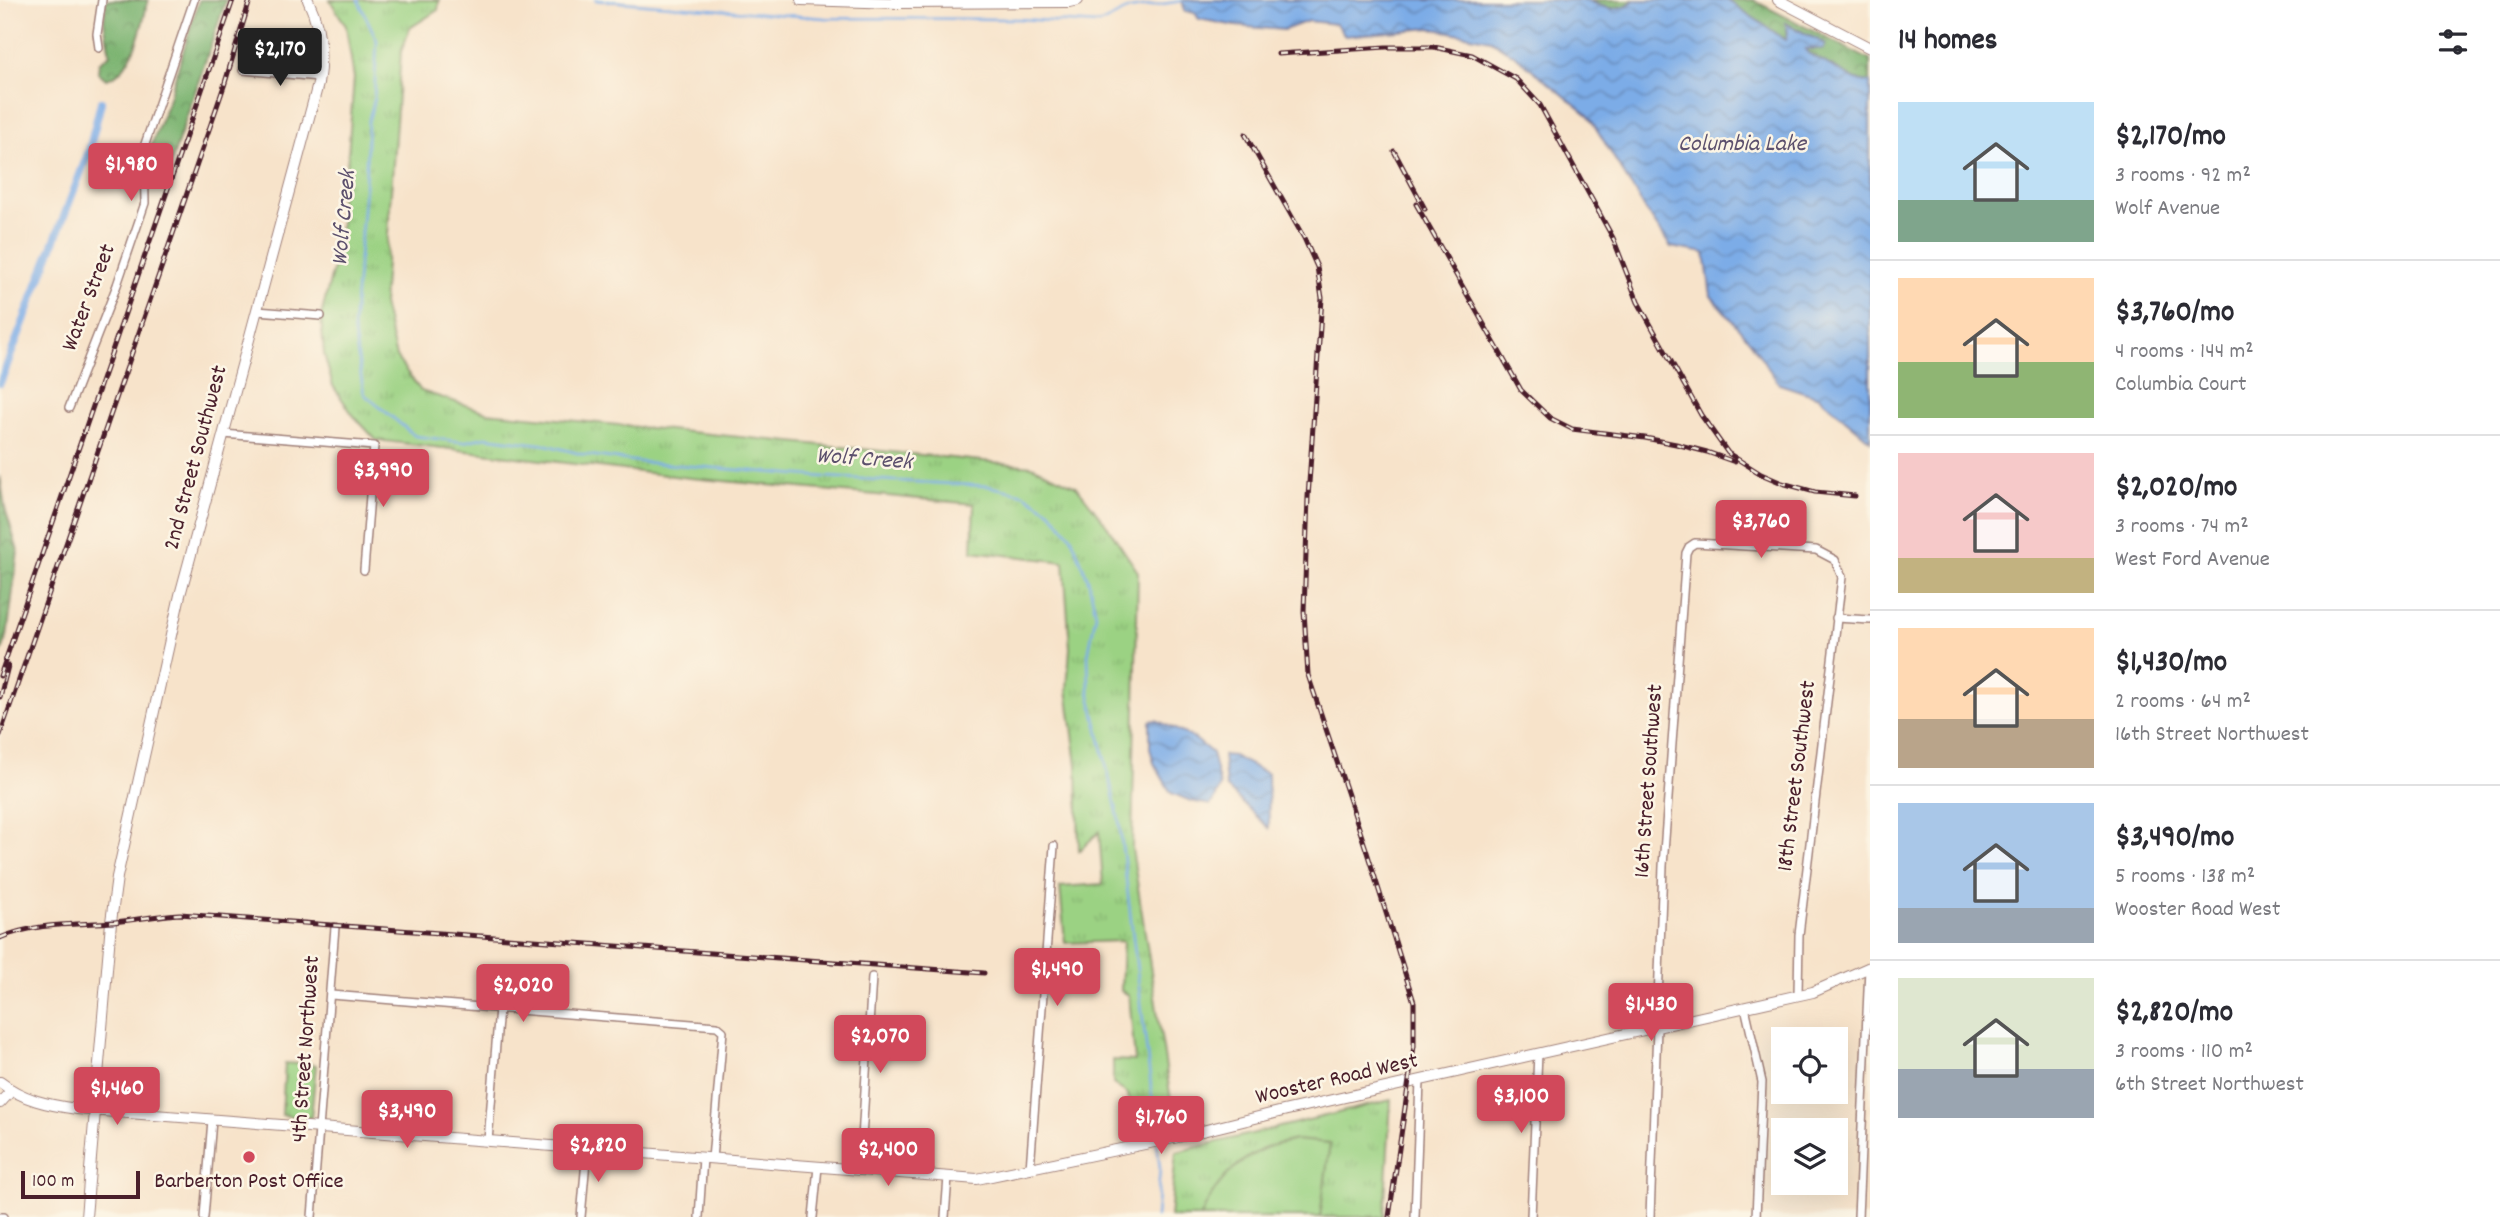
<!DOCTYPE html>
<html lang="en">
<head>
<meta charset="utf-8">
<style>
	:root { --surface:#fff; --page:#f7f7f7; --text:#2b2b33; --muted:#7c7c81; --line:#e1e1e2; --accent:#d1495b }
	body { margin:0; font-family:Dekko,sans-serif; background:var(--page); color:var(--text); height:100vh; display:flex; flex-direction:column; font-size:26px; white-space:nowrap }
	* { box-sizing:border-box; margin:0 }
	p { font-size:23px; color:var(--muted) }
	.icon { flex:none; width:38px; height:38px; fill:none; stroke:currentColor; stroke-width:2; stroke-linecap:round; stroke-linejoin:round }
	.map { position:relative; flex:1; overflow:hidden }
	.details { display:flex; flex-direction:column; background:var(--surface); width:630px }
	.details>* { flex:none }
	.tools { position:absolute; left:1771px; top:1027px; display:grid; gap:14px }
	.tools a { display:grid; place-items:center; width:77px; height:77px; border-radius:0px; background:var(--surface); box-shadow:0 7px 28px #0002; font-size:35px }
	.scale { position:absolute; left:21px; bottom:18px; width:119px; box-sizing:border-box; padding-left:7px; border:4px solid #4a1f2b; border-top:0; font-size:19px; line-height:24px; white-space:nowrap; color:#4a1f2b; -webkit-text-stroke:5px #fcf5e5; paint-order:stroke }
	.price { position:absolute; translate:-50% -60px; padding:0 16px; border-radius:7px; background:var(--accent); color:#fff; font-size:23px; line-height:46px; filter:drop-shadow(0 2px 4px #0008) }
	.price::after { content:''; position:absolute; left:50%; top:42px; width:21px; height:16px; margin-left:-10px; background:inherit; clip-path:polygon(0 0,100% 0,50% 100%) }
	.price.current { background:#222; color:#fff }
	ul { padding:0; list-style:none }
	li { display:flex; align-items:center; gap:21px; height:175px; padding:0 28px }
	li+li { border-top:2px solid var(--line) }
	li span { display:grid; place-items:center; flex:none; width:196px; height:140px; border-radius:0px; color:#555 }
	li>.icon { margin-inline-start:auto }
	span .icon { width:84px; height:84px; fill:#fffc; stroke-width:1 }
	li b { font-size:30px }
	h2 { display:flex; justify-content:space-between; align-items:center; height:84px; padding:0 28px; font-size:30px }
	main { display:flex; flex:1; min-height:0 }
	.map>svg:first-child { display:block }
	.grass { fill:url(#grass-tufts); stroke:#727857; stroke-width:2 }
	.forest { fill:url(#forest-crowns); stroke:#636a4e; stroke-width:2 }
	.pitch { fill:#9bd283; stroke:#727857; stroke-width:2 }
	.water { fill:url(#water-waves); stroke:#636689; stroke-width:2 }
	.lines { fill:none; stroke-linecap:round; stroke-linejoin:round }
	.stream { stroke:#7cace7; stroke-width:2.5 }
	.canal { stroke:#7cace7; stroke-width:8 }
	.street-casing { stroke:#a0817a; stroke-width:10 }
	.secondary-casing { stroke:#a0817a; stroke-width:12 }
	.street { stroke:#fff; stroke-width:7 }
	.secondary { stroke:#fff; stroke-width:10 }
	.rail-casing { stroke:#4a1f2b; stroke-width:5 }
	.rail { stroke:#fcf5e5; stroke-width:2.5; stroke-dasharray:8; stroke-linecap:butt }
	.poi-dot { fill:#d1495b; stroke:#fcf5e5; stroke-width:2.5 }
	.labels { text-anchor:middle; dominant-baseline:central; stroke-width:5; stroke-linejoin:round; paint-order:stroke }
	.street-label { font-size:23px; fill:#4a1f2b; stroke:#fcf5e5 }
	.poi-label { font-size:23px; fill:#4a1f2b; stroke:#fcf5e5 }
	.water-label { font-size:24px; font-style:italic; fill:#5c506d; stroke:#fcf5e5 }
</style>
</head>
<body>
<main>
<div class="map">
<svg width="1870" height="1217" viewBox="0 0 1870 1217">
	<defs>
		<pattern id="grass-tufts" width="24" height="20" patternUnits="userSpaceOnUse" patternTransform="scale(1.75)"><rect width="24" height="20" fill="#9bd283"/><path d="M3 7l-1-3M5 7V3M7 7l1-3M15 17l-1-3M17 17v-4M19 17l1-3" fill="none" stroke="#87b471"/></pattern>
		<pattern id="forest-crowns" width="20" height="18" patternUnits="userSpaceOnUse" patternTransform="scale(1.75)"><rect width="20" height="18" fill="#7cb471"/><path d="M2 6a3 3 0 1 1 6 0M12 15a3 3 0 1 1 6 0" fill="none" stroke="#68925d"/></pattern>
		<pattern id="water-waves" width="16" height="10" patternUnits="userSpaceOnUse" patternTransform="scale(1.75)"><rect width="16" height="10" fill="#7cace7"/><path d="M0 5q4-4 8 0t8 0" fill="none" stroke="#688bbb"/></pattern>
	</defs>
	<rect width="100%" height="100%" fill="#fcf5e5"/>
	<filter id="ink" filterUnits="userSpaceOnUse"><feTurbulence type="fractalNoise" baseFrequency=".0143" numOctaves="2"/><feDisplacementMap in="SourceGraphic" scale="14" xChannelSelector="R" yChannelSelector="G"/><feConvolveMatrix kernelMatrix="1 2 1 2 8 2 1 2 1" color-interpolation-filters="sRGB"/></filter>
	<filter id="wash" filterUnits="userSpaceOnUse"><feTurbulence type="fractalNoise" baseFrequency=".00686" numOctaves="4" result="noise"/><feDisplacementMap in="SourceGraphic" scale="28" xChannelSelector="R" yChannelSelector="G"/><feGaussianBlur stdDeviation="1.57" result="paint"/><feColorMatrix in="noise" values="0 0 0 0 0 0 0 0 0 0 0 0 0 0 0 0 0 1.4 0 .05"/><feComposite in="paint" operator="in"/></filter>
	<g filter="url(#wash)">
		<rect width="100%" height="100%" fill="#f7e3ca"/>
		<g class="grass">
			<polygon points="330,0 439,0 438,10 410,28 401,52 383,304 396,357 421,391 487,412 1032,466 1076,486 1106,524 1138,572 1132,849 1175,1126 1135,1135 1128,1094 1113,1084 1113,1060 1135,1061 1129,995 1121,991 1123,941 1065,943 1060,887 1103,884 1099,832 1079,851 1077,765 1067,689 1070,648 1064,562 972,551 974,504 690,478 376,440 353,415 333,386 324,354 321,316 338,249 341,223 340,200 347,167 354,78 346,26"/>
			<polygon points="285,1063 316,1065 311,1118 282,1115"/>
			<polygon points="1391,1100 1384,1217 1170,1217 1176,1152"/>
		</g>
		<g class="forest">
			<path d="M106 0H148C143 23 133 74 106 79L98 72 99 63 110 54 104 21Z"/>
			<polygon points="199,0 226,0 170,166 162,178 149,152 167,104"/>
			<path d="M1587 0H1634C1619 14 1604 8 1587 0Z"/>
			<polygon points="1727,0 1753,0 1870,60 1870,82 1856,80 1808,53 1804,49 1822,49 1825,44 1786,23 1788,33 1786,40"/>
			<polygon points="0,476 5,508 18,551 7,637 0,656"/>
		</g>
		<path class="pitch" d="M1295 1140 1330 1143 1320 1217H1201C1212 1187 1234 1163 1263 1149 1272 1144 1285 1143 1295 1140Z"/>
		<g class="water">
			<path d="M1182 0H1587C1603 8 1619 14 1634 0H1727L1786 40 1788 33 1785 23 1826 44 1823 49H1805L1808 53 1856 80 1870 82V440L1819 397 1779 384 1750 341 1711 296 1705 253 1671 247 1645 209 1588 115 1518 58 1491 40 1430 28 1345 36 1336 24 1308 21 1284 30 1236 26 1199 19 1195 13 1185 11Z"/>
			<polygon points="1156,720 1194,738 1212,753 1220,786 1215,799 1210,805 1191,801 1171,793 1154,763 1150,748 1150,721"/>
			<polygon points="1223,755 1233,756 1268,774 1269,828 1226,787"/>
		</g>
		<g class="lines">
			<g class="stream">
				<polyline points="358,0 377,40 374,101 368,122 365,187 353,328 364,394 415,436 463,442 485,437 547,445 581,454 641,462 825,477 988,486 1024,494 1050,511 1071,536 1088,579 1096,614 1088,655 1089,691 1119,820 1157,1137"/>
				<polyline points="595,0 825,18 1019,19 1099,24 1129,9 1182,1"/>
				<polyline points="1156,1217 1160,1168 1157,1144"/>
			</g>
			<polyline class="canal" points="0,383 89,151 101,102"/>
		</g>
	</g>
	<g filter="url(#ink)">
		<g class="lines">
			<defs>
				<g id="street">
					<polyline points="99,48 97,34 102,0"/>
					<polyline points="243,70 319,77"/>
					<polyline points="257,311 321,316"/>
					<polyline points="69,408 117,285 145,203 144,147 194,0"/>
					<polyline points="223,434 374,446 364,570"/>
					<polyline points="1836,618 1870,620"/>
					<polyline points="331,995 717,1026 723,1031 712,1159"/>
					<polyline points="1745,1007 1762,1082 1756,1217"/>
					<polyline points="488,1141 499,1008"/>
					<polyline points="1030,1169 1054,846"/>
					<polyline points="860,1171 872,977"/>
					<polyline points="0,1217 4,1217"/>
					<polyline points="204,1217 212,1120"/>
					<polyline points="312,1217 335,927"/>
					<polyline points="581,1217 587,1149"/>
					<polyline points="699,1217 703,1158"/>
					<polyline points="813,1217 818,1167"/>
					<polyline points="945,1217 948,1177"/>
					<polyline points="1415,1217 1420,1081"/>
					<polyline points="1531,1217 1538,1053"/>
					<polyline points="1650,1217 1663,866 1686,553 1689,547 1695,543 1816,550 1835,560 1842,577 1799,935 1798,995"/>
					<polyline points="1858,1217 1869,968"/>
				</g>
				<g id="secondary">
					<polyline points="801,0 898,3 1069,2 1078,0"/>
					<polyline points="1778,0 1870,48"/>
					<path d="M0 1082C23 1100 48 1105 77 1109L977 1179 1178 1137 1283 1111 1813 992 1870 967"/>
					<polyline points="0,1103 11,1091"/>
					<path d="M86 1217 111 922 117 877 180 595 318 84C323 55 321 27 308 0"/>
				</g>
			</defs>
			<use href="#street" class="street-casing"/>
			<use href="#secondary" class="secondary-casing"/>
			<use href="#street" class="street"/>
			<use href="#secondary" class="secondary"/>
			<defs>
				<g id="rail">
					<polyline points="1278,54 1386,47 1434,47 1472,55 1516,79 1540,105 1613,238 1638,302 1701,415 1728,453 1761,474 1782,483 1815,492 1855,496"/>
					<polyline points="1245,134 1304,238 1317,267 1322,298 1308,497 1304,611 1308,675 1366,849 1414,1002 1414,1046 1389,1217"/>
					<polyline points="1394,151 1425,209"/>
					<polyline points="1416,204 1521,390 1550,418 1572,429 1645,438 1676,444 1707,452 1735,462"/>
					<polyline points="0,676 233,0"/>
					<polyline points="0,697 8,666"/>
					<polyline points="0,735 224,86 250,0"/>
					<path d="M0 938C37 922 75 925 114 922 136 920 157 915 180 914L984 973"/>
				</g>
			</defs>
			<use href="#rail" class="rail-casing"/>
			<use href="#rail" class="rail"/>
		</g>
	</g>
	<circle class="poi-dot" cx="249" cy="1157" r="7"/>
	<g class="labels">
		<g class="street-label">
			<text transform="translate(90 298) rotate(-69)">Water Street</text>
			<text transform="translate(197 458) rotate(-75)">2nd Street Southwest</text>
			<text transform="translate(1798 776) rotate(-83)">18th Street Southwest</text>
			<text transform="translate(1650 781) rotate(-86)">16th Street Southwest</text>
			<text transform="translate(307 1049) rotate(-86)">4th Street Northwest</text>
			<text transform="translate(1337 1080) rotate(-13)">Wooster Road West</text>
		</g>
		<g class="poi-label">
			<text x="249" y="1182">Barberton Post Office</text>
		</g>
		<g class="water-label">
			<text x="1742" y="145">Columbia Lake</text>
			<text transform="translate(345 218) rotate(-85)">Wolf Creek</text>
			<text transform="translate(864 460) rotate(4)">Wolf Creek</text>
		</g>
	</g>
</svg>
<div class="tools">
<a><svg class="icon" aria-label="locate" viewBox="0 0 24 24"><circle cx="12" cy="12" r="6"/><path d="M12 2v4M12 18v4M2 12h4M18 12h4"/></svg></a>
<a><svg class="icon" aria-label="layers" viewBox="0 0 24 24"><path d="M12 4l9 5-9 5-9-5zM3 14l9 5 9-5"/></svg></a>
</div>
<div class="scale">100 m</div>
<b class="price current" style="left:280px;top:88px">$2,170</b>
<b class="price" style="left:131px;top:203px">$1,980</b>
<b class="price" style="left:383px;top:509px">$3,990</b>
<b class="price" style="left:1761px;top:560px">$3,760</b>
<b class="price" style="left:1057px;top:1008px">$1,490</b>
<b class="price" style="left:523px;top:1024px">$2,020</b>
<b class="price" style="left:1651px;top:1043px">$1,430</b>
<b class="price" style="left:880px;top:1075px">$2,070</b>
<b class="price" style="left:117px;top:1127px">$1,460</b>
<b class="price" style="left:1521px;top:1135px">$3,100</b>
<b class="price" style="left:407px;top:1150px">$3,490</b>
<b class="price" style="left:1161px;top:1156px">$1,760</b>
<b class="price" style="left:598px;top:1184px">$2,820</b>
<b class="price" style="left:888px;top:1188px">$2,400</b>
</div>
<section class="details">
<h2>14 homes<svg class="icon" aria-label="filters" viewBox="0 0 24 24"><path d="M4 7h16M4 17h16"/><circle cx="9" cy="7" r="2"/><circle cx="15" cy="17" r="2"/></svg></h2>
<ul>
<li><span style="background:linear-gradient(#bfe0f5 70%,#7fa58c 0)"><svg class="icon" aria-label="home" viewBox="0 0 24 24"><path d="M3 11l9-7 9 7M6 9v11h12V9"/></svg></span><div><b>$2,170/mo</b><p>3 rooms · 92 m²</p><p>Wolf Avenue</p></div></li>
<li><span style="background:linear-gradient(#ffd9b3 60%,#8fb573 0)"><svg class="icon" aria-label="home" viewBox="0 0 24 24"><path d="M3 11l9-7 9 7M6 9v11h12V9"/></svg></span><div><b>$3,760/mo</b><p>4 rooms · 144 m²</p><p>Columbia Court</p></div></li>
<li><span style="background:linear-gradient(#f6c9c9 75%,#c2b280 0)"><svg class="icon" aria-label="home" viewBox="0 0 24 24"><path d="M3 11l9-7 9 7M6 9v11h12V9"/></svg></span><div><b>$2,020/mo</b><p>3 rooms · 74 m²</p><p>West Ford Avenue</p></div></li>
<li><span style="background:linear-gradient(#ffd9b3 65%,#b9a48a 0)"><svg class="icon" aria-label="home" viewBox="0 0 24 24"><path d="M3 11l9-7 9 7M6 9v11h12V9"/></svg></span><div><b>$1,430/mo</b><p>2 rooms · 64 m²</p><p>16th Street Northwest</p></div></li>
<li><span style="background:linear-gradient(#a9c7e8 75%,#9aa5b1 0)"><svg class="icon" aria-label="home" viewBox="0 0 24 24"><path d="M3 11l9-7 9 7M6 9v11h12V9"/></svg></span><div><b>$3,490/mo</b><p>5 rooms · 138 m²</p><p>Wooster Road West</p></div></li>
<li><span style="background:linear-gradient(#dfe7d0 65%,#9aa5b1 0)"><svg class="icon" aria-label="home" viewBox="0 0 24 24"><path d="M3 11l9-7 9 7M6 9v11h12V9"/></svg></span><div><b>$2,820/mo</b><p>3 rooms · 110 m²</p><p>6th Street Northwest</p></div></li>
</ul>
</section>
</main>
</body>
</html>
